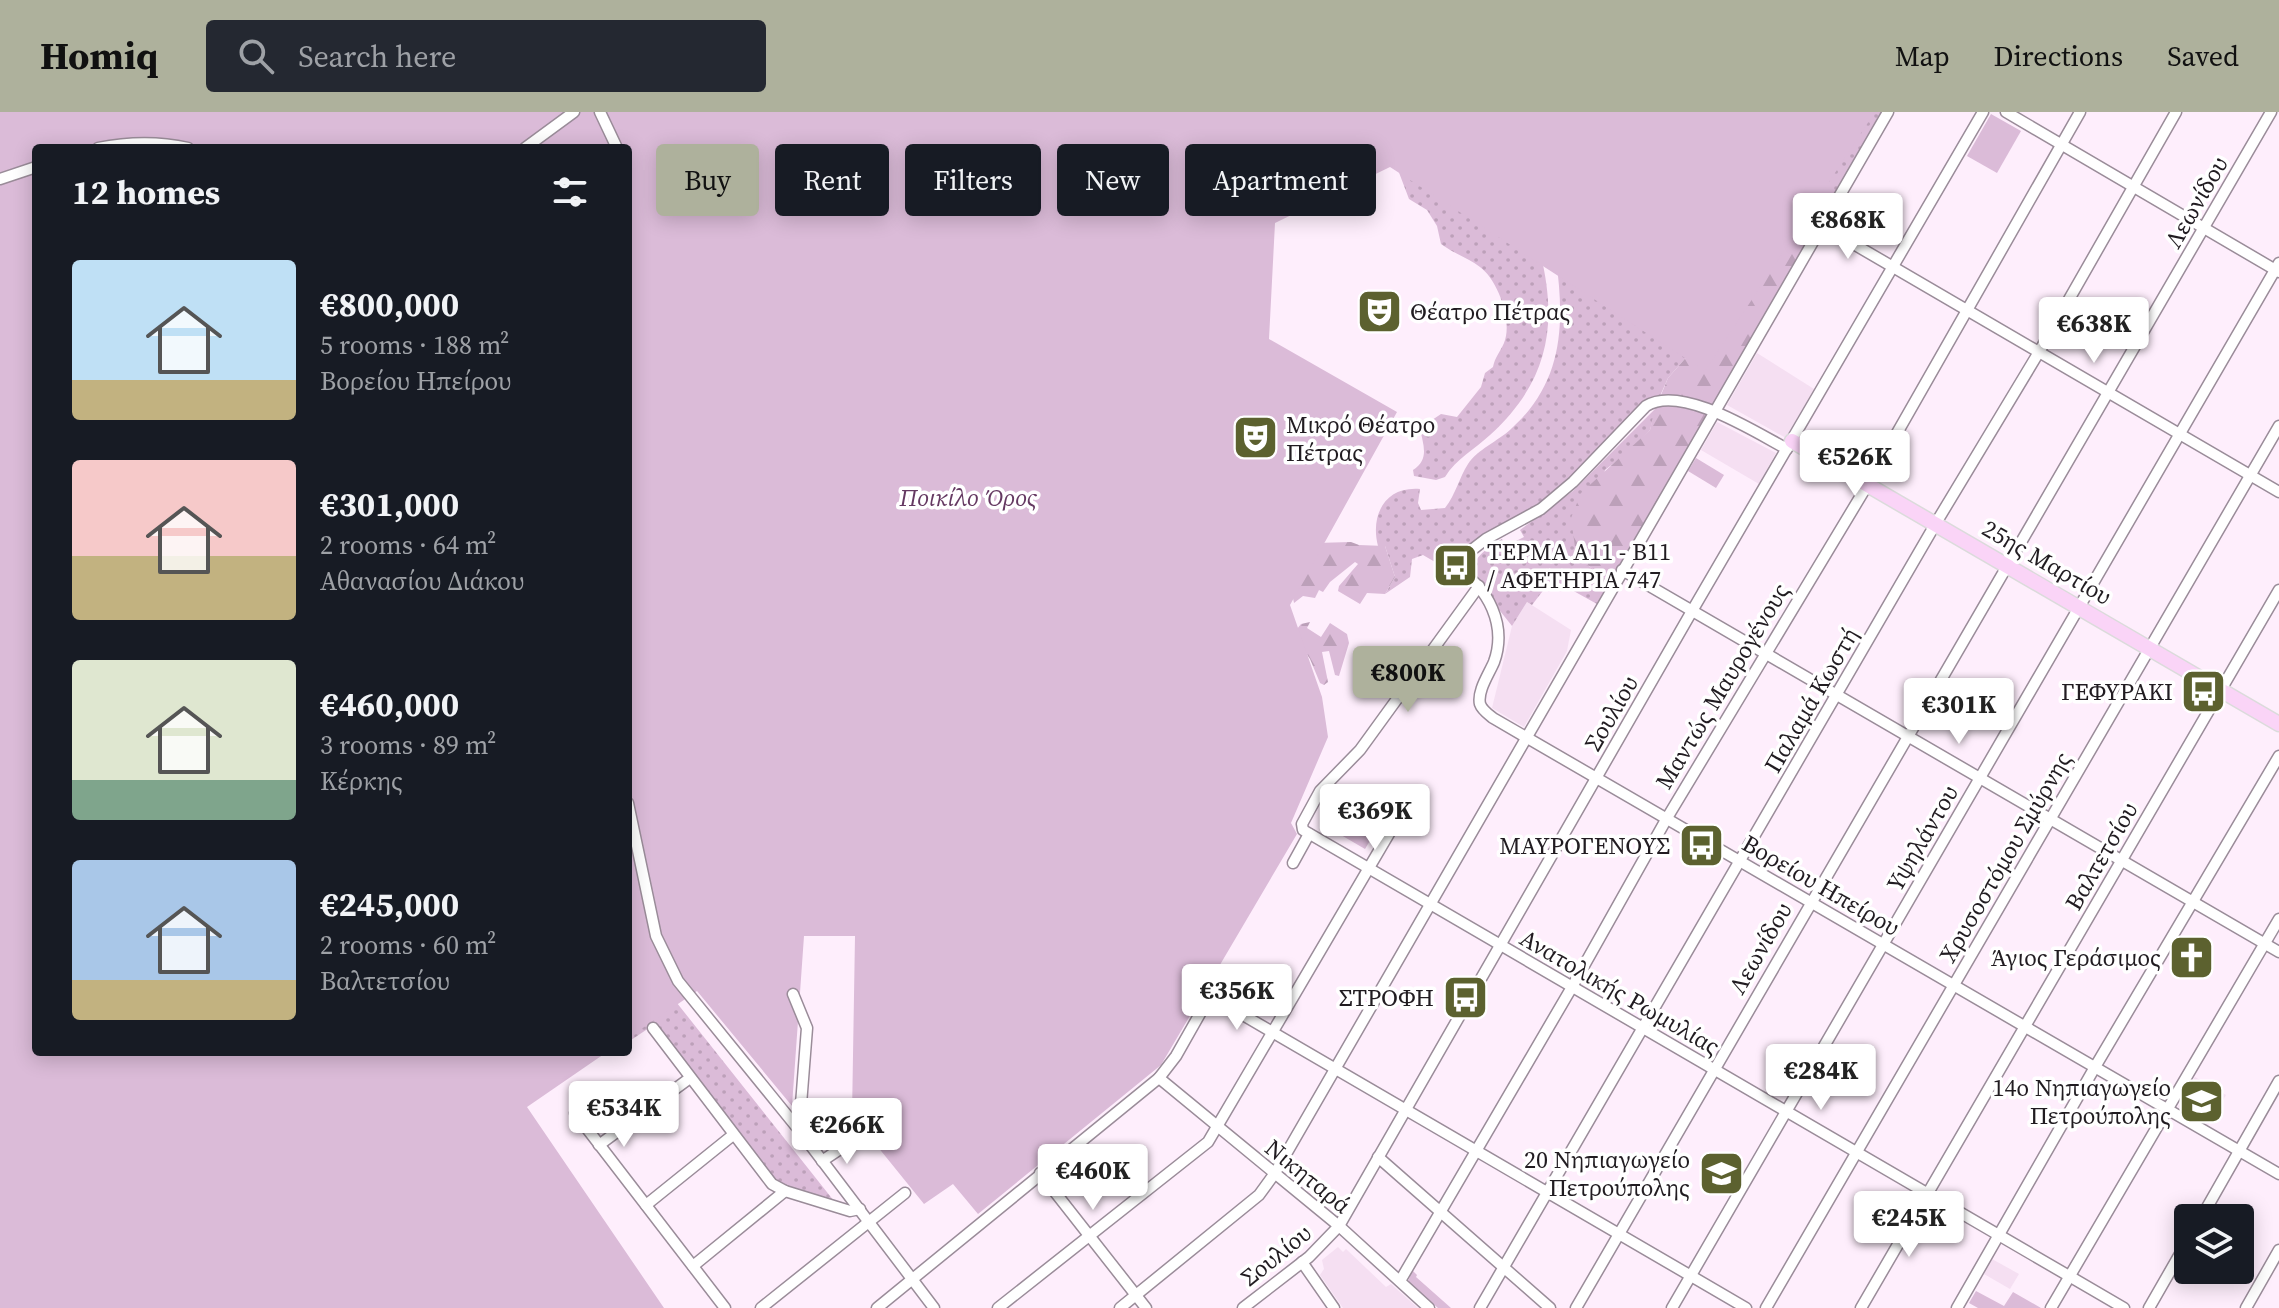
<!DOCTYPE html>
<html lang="en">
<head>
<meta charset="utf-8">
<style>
	:root { --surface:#171b24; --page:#242831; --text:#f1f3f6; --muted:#9ea1a6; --accent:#aeb19c }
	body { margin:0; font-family:"Source Serif 4",serif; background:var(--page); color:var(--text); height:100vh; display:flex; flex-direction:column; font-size:30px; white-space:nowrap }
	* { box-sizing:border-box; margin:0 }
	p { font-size:26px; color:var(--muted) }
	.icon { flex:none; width:44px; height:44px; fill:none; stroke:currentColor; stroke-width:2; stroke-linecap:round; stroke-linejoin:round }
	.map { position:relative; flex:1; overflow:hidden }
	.details { position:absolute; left:32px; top:32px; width:600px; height:912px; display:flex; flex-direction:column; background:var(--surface); border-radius:8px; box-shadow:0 4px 20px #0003 }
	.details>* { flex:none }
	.top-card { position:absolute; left:656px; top:32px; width:760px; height:72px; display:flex; gap:16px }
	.controls { position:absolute; left:2174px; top:1092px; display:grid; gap:16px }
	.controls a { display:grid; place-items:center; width:80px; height:80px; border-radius:8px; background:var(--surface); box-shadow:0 4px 20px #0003; font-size:40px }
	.price { position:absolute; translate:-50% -68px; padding:0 18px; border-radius:8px; background:#fff; color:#222; font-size:26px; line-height:52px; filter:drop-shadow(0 2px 4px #0008) }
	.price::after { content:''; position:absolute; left:50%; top:48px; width:24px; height:18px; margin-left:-12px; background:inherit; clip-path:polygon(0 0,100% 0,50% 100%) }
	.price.active { background:var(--accent); color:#111 }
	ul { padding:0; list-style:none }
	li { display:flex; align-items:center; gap:24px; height:200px; padding:0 40px }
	li span { display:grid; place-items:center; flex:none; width:224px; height:160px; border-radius:8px; color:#555 }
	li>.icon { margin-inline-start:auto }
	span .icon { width:96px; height:96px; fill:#fffc; stroke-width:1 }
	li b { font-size:34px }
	h2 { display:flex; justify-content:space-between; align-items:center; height:96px; padding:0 40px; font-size:34px }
	.tag { padding:0 28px; border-radius:8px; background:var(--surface); box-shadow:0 4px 20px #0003; font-size:28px; line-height:72px }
	.tag.active { background:var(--accent); color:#111 }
	header { display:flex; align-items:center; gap:48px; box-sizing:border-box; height:112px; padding:0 40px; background:var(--accent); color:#111 }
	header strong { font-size:38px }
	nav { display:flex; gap:44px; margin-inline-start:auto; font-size:28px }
	.search { width:560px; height:72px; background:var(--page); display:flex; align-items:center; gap:20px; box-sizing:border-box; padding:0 28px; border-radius:8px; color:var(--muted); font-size:30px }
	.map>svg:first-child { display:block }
	.built { fill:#f5dff2 }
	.grass { fill:url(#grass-dots) }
	.forest { fill:url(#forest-firs) }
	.green { fill:#dbbbd8 }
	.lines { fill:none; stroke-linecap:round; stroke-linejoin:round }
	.minor-casing { stroke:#9a8c99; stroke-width:13 }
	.major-casing { stroke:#dbdbdb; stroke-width:17 }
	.minor { stroke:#fff; stroke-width:10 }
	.major { stroke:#fad4f7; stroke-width:14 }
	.labels { text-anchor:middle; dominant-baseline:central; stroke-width:7; stroke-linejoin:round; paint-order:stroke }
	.street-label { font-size:24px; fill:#211c21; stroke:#fff }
	.poi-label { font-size:24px; fill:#211c21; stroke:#fff; text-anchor:end }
	.park-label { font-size:24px; font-style:italic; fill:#653962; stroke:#fff }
</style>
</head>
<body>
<header>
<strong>Homiq</strong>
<div class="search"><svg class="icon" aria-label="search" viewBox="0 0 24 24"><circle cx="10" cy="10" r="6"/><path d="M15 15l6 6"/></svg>Search here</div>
<nav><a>Map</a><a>Directions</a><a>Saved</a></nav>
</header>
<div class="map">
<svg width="2279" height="1196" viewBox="0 0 2279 1196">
	<defs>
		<pattern id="grass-dots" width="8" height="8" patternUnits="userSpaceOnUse" patternTransform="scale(2)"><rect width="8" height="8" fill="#dbbbd8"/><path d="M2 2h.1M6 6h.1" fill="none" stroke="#bca0b9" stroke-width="1.8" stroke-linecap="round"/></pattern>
		<pattern id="forest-firs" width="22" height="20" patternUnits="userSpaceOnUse" patternTransform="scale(2)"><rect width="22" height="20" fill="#dbbbd8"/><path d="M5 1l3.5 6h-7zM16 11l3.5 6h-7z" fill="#bca0b9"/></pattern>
	</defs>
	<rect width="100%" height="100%" fill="#feeefc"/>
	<g class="built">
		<polygon points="1757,241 1814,277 1786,326 1727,293"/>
		<polygon points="1717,310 1776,341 1759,372 1701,338"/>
		<polygon points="1527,490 1571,518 1567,539 1524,615 1492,596 1512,514"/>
		<polygon points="2195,965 2226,983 2208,1013 2178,995"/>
		<polygon points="1710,1046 1740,1062 1732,1077 1702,1060"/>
		<polygon points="1338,1135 1343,1140 1346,1137 1386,1175 1391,1172 1418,1196 1343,1196 1320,1163 1324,1157 1322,1148"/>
		<polygon points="1992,1147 2019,1162 2010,1177 1984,1162"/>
	</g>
	<g class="grass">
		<path d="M1664 0H1883L1832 87 1822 91 1668 266 1660 284 1643 291 1584 352 1534 397 1442 450H1435L1423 443 1412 447 1410 465 1385 482 1395 465 1385 434H1378C1370 403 1385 374 1420 377L1418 391 1421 398 1445 396C1456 382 1459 366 1468 352 1477 338 1498 329 1511 317 1563 270 1565 213 1556 147Z"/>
		<path d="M1392 42 1539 136C1559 212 1549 269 1490 323 1475 337 1456 347 1445 365L1436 368 1414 364 1413 358C1430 347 1423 333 1420 316L1441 302 1457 305 1481 275 1485 261 1493 255C1495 245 1500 240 1504 231 1513 210 1498 168 1480 155 1468 146 1453 141 1441 132L1437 114 1427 98 1409 87Z"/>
		<path d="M1656 296 1650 318 1633 336 1605 358 1586 452 1610 469 1597 492 1552 467 1532 493 1527 490 1512 514 1470 461C1476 443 1486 437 1502 427L1506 434 1524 425 1520 418 1573 379Z"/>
		<polygon points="628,776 673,886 834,1089 774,1070 655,912 628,930"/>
	</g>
	<g class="forest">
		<polygon points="1832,87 1610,469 1586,452 1575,435 1571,406 1581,381 1650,318 1654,300 1668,266 1822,91"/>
		<polygon points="1351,430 1359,433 1385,434 1395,465 1385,482 1367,481 1360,492 1338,479 1339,474 1358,452 1355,450 1330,470 1323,480 1319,478 1315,486 1303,484 1294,491 1292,481 1316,431"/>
		<polygon points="1310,510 1307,516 1321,525 1330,511 1347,522 1349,531 1339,564 1335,563 1329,539 1322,540 1328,570 1324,573 1320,571 1310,547 1293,522 1301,512"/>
	</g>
	<g class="green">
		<polygon points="0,0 1875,0 1705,259 1390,55 1275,111 1269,227 1397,300 1290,493 1322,585 1328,625 1291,711 1297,722 1161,953 978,1102 953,1072 924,1092 852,1003 855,824 804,824 792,994 697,879 628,926 628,36 36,36 36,940 607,940 527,995 664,1196 0,1196"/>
		<polygon points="1991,2 2021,19 1997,61 1967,44"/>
		<polygon points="1696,346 1724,363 1716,376 1688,359"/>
		<polygon points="1365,683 1389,697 1365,737 1341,723"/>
		<polygon points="1412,1158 1417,1163 1416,1165 1451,1196 1438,1196 1408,1170"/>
		<polygon points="1976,1179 2004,1194 2013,1180 2041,1196 1978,1196 1969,1191"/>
	</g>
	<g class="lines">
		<defs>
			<g id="minor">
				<polyline points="600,0 617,36"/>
				<polyline points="2006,0 2279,160"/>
				<path d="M98 36C128 30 157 29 188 36"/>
				<polyline points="525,36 574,0"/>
				<polyline points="0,67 36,55"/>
				<polyline points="1821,113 2279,380"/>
				<path d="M1787 337C1755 320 1681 272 1646 294L1573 370 1541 397 1486 427 1473 437 1456 457C1489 475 1507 514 1494 550 1489 562 1477 579 1480 592 1482 598 1488 602 1493 606L2279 1062"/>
				<polyline points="1622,458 2279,840"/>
				<polyline points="1479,474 1360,638 1320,679 1302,712 1303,718 2124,1196"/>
				<polyline points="628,691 656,824 678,869 799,1018 934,1196"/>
				<polyline points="1293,751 1309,722"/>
				<polyline points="793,882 807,916 799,1018"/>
				<polyline points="653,916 772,1072 785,1079 850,1099 860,1097"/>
				<polyline points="1159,966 1339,1114 1429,1196"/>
				<polyline points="575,1001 725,1196"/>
				<polyline points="599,1033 690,966"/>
				<polyline points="1378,1045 1550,1196"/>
				<polyline points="822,1049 855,1027"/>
				<polyline points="1040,1061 1146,1196"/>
				<polyline points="646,1093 733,1023"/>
				<polyline points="2201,1106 2279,969"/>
				<polyline points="1302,1150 1334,1196"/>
				<polyline points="693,1154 785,1079"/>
				<polyline points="1400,1169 1572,875 1667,706 1868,372 2080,0"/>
				<polyline points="761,1196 905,1081"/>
				<polyline points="877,1196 1159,966 1176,944 1206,891 1219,889 1746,1196"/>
				<polyline points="998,1196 1208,1030 1390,720"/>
				<polyline points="1120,1196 1259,1083 1275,1061 1888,0"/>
				<polyline points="1243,1196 1309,1145 1339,1114 1692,499 1983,0"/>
				<polyline points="1480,1196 1936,411 2039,240 2176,0"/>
				<polyline points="1576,1196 2271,0"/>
				<polyline points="1672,1196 2279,151"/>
				<polyline points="1766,1196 2279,314"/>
				<polyline points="1861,1196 2279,478"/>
				<polyline points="1957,1196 2095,955 2279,644"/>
				<polyline points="2051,1196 2279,807"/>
				<polyline points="2149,1196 2188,1128"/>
				<polyline points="2246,1196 2279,1138"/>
			</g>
			<polyline id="major" points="1792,329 2279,612"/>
		</defs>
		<use href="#minor" class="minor-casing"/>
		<use href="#major" class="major-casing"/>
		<use href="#minor" class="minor"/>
		<use href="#major" class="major"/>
	</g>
	<defs>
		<symbol id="theatre-square" viewBox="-11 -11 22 22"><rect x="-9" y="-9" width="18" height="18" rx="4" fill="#5c612f" stroke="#fff"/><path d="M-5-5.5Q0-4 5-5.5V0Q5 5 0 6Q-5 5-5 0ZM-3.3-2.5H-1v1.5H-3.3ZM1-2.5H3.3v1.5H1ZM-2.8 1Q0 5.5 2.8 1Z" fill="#fff"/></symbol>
		<symbol id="bus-square" viewBox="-11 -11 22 22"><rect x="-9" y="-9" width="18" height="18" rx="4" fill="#5c612f" stroke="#fff"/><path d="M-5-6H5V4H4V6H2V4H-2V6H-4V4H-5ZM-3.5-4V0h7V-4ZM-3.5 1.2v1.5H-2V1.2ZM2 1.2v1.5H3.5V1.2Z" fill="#fff"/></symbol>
		<symbol id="church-square" viewBox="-11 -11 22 22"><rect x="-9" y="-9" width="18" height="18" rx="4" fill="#5c612f" stroke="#fff"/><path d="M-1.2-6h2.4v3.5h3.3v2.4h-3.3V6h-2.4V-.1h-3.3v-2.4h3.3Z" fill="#fff"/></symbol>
		<symbol id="school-square" viewBox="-11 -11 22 22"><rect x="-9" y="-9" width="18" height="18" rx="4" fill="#5c612f" stroke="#fff"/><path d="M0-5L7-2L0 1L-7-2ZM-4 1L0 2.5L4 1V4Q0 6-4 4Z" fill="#fff"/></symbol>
	</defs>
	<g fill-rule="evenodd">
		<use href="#theatre-square" x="1354" y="174" width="51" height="51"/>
		<use href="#theatre-square" x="1230" y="300" width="51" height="51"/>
		<use href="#bus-square" x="1430" y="428" width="51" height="51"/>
		<use href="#bus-square" x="2178" y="554" width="51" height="51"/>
		<use href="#bus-square" x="1676" y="708" width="51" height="51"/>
		<use href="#church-square" x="2166" y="820" width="51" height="51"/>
		<use href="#bus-square" x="1440" y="860" width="51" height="51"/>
		<use href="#school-square" x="2176" y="964" width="51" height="51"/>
		<use href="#school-square" x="1696" y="1036" width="51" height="51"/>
	</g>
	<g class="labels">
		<g class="street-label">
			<text transform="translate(2196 90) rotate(-60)">Λεωνίδου</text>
			<text transform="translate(2047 450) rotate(30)">25ης Μαρτίου</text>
			<text transform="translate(1722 574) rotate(-59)">Μαντώς Μαυρογένους</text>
			<text transform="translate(1811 588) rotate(-60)">Παλαμά Κωστή</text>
			<text transform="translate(1611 601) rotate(-60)">Σουλίου</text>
			<text transform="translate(1922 726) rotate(-60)">Υψηλάντου</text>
			<text transform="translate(2101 744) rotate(-60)">Βαλτετσίου</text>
			<text transform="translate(2005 745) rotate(-60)">Χρυσοστόμου Σμύρνης</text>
			<text transform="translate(1821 773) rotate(30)">Βορείου Ηπείρου</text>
			<text transform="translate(1760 836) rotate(-60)">Λεωνίδου</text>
			<text transform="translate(1620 880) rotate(30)">Ανατολικής Ρωμυλίας</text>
			<text transform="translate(1308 1064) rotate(39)">Νικηταρά</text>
			<text transform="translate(1276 1143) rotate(-39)">Σουλίου</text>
		</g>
		<g class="poi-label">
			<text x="1410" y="199" text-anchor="start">Θέατρο Πέτρας</text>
			<text x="1286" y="312" text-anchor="start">Μικρό Θέατρο<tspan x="1286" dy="28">Πέτρας</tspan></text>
			<text x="1487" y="439" text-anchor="start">ΤΕΡΜΑ Α11 - Β11<tspan x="1487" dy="28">/ ΑΦΕΤΗΡΙΑ 747</tspan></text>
			<text x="2173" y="579">ΓΕΦΥΡΑΚΙ</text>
			<text x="1670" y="733">ΜΑΥΡΟΓΕΝΟΥΣ</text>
			<text x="2161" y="845">Άγιος Γεράσιμος</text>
			<text x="1434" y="885">ΣΤΡΟΦΗ</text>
			<text x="2171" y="975">14ο Νηπιαγωγείο<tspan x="2171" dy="28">Πετρούπολης</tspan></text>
			<text x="1690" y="1047">20 Νηπιαγωγείο<tspan x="1690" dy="28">Πετρούπολης</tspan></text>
		</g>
		<g class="park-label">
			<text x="968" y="385">Ποικίλο Όρος</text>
		</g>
	</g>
</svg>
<div class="controls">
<a><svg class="icon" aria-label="layers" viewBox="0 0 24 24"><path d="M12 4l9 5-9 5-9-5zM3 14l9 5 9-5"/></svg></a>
</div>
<b class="price" style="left:1848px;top:149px">€868K</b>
<b class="price" style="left:2094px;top:253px">€638K</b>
<b class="price" style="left:1855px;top:386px">€526K</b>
<b class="price active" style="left:1408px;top:602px">€800K</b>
<b class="price" style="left:1959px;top:634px">€301K</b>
<b class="price" style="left:1375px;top:740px">€369K</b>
<b class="price" style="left:1237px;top:920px">€356K</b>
<b class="price" style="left:1821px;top:1000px">€284K</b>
<b class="price" style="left:624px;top:1037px">€534K</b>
<b class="price" style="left:847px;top:1054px">€266K</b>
<b class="price" style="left:1093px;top:1100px">€460K</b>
<b class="price" style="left:1909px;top:1147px">€245K</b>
<div class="top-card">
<a class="tag active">Buy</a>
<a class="tag">Rent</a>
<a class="tag">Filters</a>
<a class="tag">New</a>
<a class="tag">Apartment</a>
</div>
<section class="details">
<h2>12 homes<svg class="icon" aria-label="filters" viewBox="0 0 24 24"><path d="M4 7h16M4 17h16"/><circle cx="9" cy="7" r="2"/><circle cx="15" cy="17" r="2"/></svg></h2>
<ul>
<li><span style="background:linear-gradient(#bfe0f5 75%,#c2b280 0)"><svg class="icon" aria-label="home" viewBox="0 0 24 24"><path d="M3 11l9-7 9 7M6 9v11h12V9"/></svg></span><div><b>€800,000</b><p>5 rooms · 188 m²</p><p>Βορείου Ηπείρου</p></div></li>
<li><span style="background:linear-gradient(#f6c9c9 60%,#c2b280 0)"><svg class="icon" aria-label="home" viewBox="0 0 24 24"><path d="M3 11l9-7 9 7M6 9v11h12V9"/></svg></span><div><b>€301,000</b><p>2 rooms · 64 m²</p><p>Αθανασίου Διάκου</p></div></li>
<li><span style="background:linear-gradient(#dfe7d0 75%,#7fa58c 0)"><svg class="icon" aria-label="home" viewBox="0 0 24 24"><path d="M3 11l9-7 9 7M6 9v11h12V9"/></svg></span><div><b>€460,000</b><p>3 rooms · 89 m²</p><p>Κέρκης</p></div></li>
<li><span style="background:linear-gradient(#a9c7e8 75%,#c2b280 0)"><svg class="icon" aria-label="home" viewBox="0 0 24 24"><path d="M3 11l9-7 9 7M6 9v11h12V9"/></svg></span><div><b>€245,000</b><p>2 rooms · 60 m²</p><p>Βαλτετσίου</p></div></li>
</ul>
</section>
</div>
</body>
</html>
